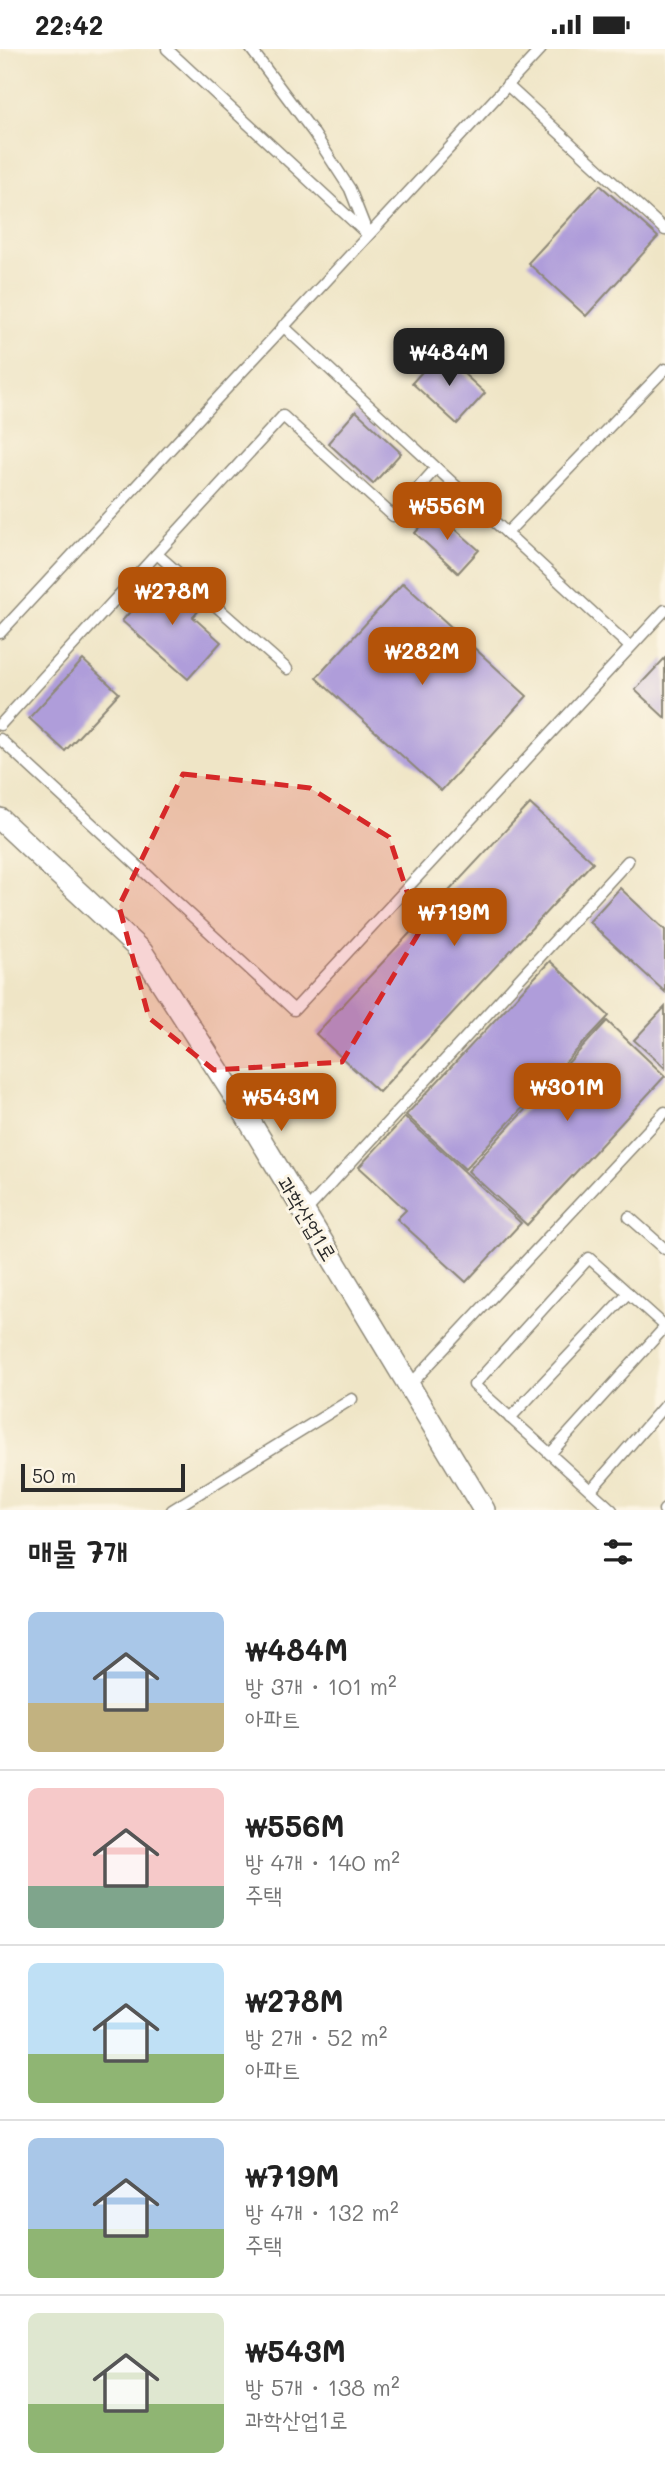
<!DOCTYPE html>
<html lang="ko">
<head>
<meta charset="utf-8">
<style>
	:root { --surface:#fff; --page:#f2f2f2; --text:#222; --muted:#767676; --line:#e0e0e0; --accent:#b45309 }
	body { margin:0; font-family:Mali,"Poor Story",sans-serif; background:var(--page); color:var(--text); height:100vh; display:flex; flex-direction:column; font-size:26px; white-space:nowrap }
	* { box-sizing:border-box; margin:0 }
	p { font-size:23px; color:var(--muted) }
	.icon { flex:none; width:38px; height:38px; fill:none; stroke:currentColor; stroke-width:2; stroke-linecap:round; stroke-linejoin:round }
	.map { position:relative; height:1461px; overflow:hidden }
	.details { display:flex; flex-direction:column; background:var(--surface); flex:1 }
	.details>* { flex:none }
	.scale { position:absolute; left:21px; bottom:18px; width:164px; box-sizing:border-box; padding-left:7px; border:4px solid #2b2b2b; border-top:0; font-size:19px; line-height:24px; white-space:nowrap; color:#2b2b2b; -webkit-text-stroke:5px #fcf5e5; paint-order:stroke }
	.price { position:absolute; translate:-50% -60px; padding:0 16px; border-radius:14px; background:var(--accent); color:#fff; font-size:23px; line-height:46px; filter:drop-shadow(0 2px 4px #0008) }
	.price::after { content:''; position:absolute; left:50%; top:42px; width:21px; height:16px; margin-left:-10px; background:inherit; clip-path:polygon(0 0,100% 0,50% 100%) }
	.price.on { background:#222; color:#fff }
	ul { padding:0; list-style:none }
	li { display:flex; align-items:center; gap:21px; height:175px; padding:0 28px }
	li+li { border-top:2px solid var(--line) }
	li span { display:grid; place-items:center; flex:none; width:196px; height:140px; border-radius:10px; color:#555 }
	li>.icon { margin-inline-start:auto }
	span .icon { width:84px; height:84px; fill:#fffc; stroke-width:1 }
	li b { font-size:30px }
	h2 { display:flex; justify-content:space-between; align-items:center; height:84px; padding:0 28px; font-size:30px }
	.status { display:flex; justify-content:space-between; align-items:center; height:49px; padding:0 35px; background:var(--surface); direction:ltr }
	.status svg { height:19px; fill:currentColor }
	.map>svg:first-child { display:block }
	.building { fill:#af9dda }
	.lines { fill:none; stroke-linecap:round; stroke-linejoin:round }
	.service-casing { stroke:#8d8878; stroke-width:13 }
	.minor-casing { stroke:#8d8878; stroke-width:24 }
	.service { stroke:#fff; stroke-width:10 }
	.minor { stroke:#fff; stroke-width:21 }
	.marked { fill:#d62828; fill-opacity:0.2; stroke:#d62828; stroke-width:5; stroke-dasharray:14 9; stroke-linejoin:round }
	.labels { text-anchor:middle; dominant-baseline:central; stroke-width:6; stroke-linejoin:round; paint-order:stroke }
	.street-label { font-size:21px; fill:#2b2b2b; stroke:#fcf5e5 }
</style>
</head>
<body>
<div class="status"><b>22:42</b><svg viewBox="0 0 49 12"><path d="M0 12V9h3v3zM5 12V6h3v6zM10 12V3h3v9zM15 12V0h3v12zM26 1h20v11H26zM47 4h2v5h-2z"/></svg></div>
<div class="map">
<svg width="665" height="1461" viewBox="0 0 665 1461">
	<rect width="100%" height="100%" fill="#fcf5e5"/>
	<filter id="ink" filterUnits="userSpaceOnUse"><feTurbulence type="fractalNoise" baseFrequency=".0143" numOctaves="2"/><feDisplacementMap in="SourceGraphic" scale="14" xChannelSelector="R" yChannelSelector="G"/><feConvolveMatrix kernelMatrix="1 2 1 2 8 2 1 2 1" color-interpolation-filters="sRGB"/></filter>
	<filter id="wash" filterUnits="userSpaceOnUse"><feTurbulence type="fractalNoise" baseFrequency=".00686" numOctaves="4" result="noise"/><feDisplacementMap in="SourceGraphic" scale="28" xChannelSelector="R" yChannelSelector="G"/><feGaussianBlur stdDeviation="1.57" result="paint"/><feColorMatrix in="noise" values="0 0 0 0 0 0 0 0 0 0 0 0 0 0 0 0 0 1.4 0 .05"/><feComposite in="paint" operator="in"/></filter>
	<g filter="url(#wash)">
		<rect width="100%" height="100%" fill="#efe5c6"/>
		<g id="blocks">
			<g class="building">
				<polygon points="600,136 658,188 586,267 528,214"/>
				<polygon points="440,303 485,344 457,375 412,334"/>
				<polygon points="356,362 401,404 373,435 328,394"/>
				<polygon points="435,462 479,501 458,524 415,484"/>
				<polygon points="162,526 200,560 193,568 221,593 188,630 122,572"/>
				<polygon points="403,534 527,647 441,742 316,629"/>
				<polygon points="665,609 665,669 635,641"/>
				<polygon points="83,611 119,644 65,702 29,669"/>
				<polygon points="530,755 593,813 379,1043 316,985"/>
				<polygon points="620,839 665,881 665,943 589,873"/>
				<polygon points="550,912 609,967 465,1120 406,1066"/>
				<polygon points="665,958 665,1019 634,991"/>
				<polygon points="607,972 665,1027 527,1176 468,1122"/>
				<polygon points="405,1068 521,1174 466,1233 397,1170 406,1161 359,1118"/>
			</g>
		</g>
	</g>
	<g filter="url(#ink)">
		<use href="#blocks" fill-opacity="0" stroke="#8d8878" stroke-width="2"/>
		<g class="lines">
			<defs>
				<g id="service">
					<polyline points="167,0 368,186"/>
					<polyline points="251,0 313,83 350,140 367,183"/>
					<polyline points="507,36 665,181"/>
					<polyline points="283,277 630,598"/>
					<polyline points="507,484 665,320"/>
					<polyline points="157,505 287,620"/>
					<polyline points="0,584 541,0"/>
					<polyline points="0,676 283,367 393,467 436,419"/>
					<polyline points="0,690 294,961 665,561"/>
					<polyline points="305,1163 628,812"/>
					<polyline points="629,1168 665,1200"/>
					<polyline points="410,1336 665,1063"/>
					<polyline points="510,1369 628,1244"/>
					<polyline points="550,1405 665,1278"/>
					<polyline points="591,1441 665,1356"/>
					<polyline points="172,1461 352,1350"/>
					<polyline points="612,1461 474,1336 589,1209 665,1277"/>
					<polyline points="664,1461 665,1460"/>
				</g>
				<polyline id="minor" points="0,770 142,903 232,1043 484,1461"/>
			</defs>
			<use href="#service" class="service-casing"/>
			<use href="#minor" class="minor-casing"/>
			<use href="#service" class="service"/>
			<use href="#minor" class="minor"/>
		</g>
	</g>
	<path class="marked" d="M183 725 310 739 389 788 420 882 342 1013 214 1021 149 969 119 857Z"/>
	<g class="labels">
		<g class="street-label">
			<text transform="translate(308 1169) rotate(59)">과학산업1로</text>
		</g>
	</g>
</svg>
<div class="scale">50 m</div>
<b class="price on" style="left:449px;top:339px">₩484M</b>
<b class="price" style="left:447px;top:493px">₩556M</b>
<b class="price" style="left:172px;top:578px">₩278M</b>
<b class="price" style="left:422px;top:638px">₩282M</b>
<b class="price" style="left:454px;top:899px">₩719M</b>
<b class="price" style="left:567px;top:1074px">₩301M</b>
<b class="price" style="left:281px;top:1084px">₩543M</b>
</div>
<section class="details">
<h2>매물 7개<svg class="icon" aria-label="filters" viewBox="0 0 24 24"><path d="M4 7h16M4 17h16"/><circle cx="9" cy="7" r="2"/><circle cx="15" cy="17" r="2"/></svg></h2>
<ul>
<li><span style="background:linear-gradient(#a9c7e8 65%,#c2b280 0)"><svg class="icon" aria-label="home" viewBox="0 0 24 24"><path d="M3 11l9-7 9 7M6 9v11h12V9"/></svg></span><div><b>₩484M</b><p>방 3개 · 101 m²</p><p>아파트</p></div></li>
<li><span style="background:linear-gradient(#f6c9c9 70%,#7fa58c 0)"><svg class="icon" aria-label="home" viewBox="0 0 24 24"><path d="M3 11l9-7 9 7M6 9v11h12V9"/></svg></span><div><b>₩556M</b><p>방 4개 · 140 m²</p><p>주택</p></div></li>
<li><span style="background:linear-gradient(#bfe0f5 65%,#8fb573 0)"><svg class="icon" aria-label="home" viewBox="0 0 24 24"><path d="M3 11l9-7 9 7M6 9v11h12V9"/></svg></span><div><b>₩278M</b><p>방 2개 · 52 m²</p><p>아파트</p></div></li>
<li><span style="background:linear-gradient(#a9c7e8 65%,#8fb573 0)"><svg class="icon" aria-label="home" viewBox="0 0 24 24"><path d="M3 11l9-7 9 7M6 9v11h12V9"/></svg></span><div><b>₩719M</b><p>방 4개 · 132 m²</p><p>주택</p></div></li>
<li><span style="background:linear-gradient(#dfe7d0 65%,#8fb573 0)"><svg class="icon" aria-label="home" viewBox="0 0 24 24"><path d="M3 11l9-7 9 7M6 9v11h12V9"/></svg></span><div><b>₩543M</b><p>방 5개 · 138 m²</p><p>과학산업1로</p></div></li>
</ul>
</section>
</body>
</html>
